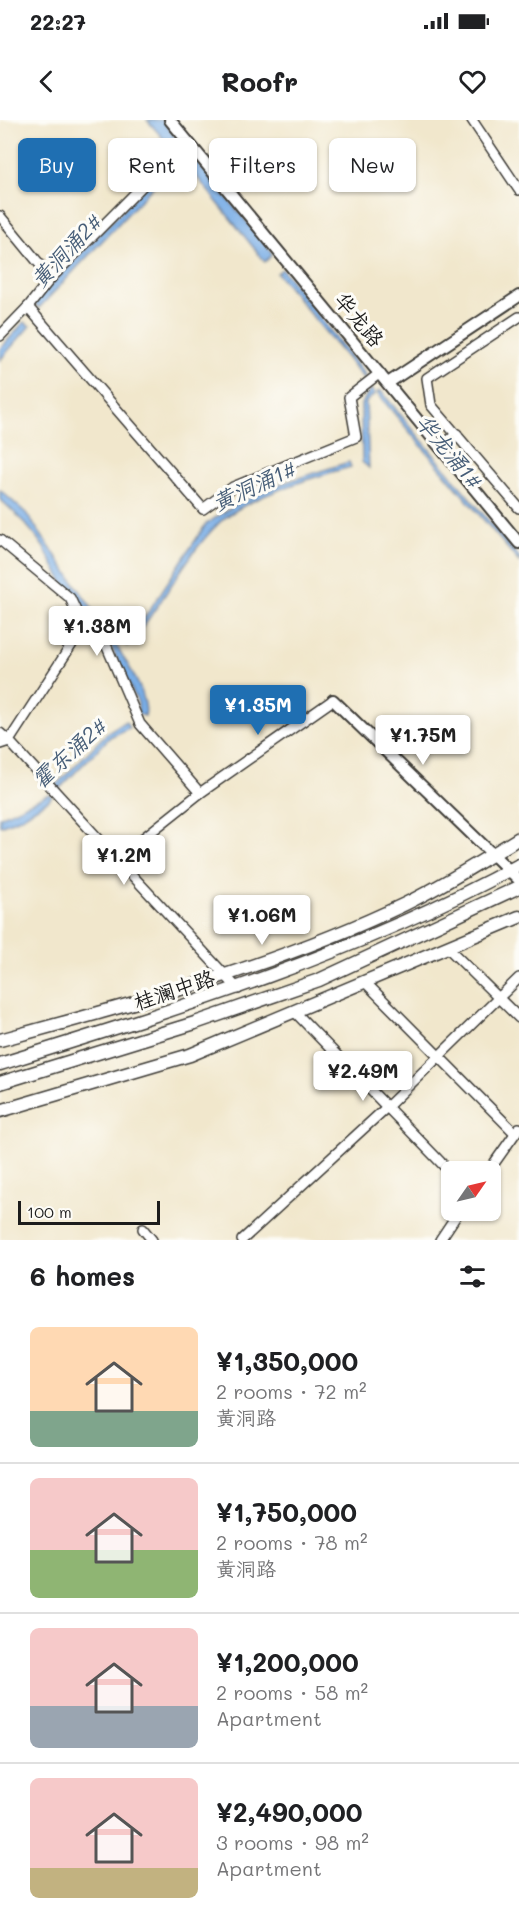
<!DOCTYPE html>
<html lang="en">
<head>
<meta charset="utf-8">
<style>
	:root { --surface:#fff; --page:#f2f2f2; --text:#202124; --muted:#757577; --line:#e0e0e0; --accent:#1f6fb2 }
	body { margin:0; font-family:Mali,"LXGW WenKai TC",sans-serif; background:var(--page); color:var(--text); height:100vh; display:flex; flex-direction:column; font-size:22px; white-space:nowrap }
	* { box-sizing:border-box; margin:0 }
	p { font-size:20px; color:var(--muted) }
	.icon { flex:none; width:33px; height:33px; fill:none; stroke:currentColor; stroke-width:2; stroke-linecap:round; stroke-linejoin:round }
	.map { position:relative; height:1120px; overflow:hidden }
	.drawer { display:flex; flex-direction:column; background:var(--surface); flex:1 }
	.drawer>* { flex:none }
	.hud { position:absolute; left:18px; top:18px; width:483px; height:54px; display:flex; gap:12px }
	.needle { width:39px; rotate:56deg }
	.buttons { position:absolute; left:441px; top:1041px; display:grid; gap:12px }
	.buttons a { display:grid; place-items:center; width:60px; height:60px; border-radius:9px; background:var(--surface); box-shadow:0 2px 4px #0004; font-size:30px }
	.scale { position:absolute; left:18px; bottom:15px; width:142px; box-sizing:border-box; padding-left:6px; border:3px solid #1c1c1c; border-top:0; font-size:16px; line-height:21px; white-space:nowrap; color:#1c1c1c; -webkit-text-stroke:4px #fdfcf7; paint-order:stroke }
	.price { position:absolute; translate:-50% -51px; padding:0 14px; border-radius:6px; background:#fff; color:#222; font-size:20px; line-height:39px; filter:drop-shadow(0 2px 3px #0008) }
	.price::after { content:''; position:absolute; left:50%; top:36px; width:18px; height:14px; margin-left:-9px; background:inherit; clip-path:polygon(0 0,100% 0,50% 100%) }
	.price.active { background:var(--accent); color:#fff }
	ul { padding:0; list-style:none }
	li { display:flex; align-items:center; gap:18px; height:150px; padding:0 30px }
	li+li { border-top:2px solid var(--line) }
	li span { display:grid; place-items:center; flex:none; width:168px; height:120px; border-radius:9px; color:#555 }
	li>.icon { margin-inline-start:auto }
	span .icon { width:72px; height:72px; fill:#fffc; stroke-width:1 }
	li b { font-size:26px }
	h2 { display:flex; justify-content:space-between; align-items:center; height:72px; padding:0 30px; font-size:26px }
	.tag { padding:0 21px; border-radius:9px; background:var(--surface); box-shadow:0 2px 4px #0004; font-size:21px; line-height:54px }
	.tag.active { background:var(--accent); color:#fff }
	.status { display:flex; justify-content:space-between; align-items:center; height:42px; padding:0 30px; background:var(--surface); direction:ltr }
	.status svg { height:16px; fill:currentColor }
	header { display:flex; justify-content:space-between; align-items:center; height:78px; padding:0 30px; background:var(--surface); font-size:27px; font-weight:700 }
	.map>svg:first-child { display:block }
	.water { fill:#79ade6; stroke:#4a6481; stroke-width:1.5 }
	.lines { fill:none; stroke-linecap:round; stroke-linejoin:round }
	.stream { stroke:#79ade6; stroke-width:3 }
	.minor-casing { stroke:#3c3a36; stroke-width:12 }
	.tertiary-casing { stroke:#3c3a36; stroke-width:14 }
	.secondary-casing { stroke:#3c3a36; stroke-width:15 }
	.minor { stroke:#fff; stroke-width:9 }
	.tertiary { stroke:#fff; stroke-width:10 }
	.secondary { stroke:#fff; stroke-width:12 }
	.labels { text-anchor:middle; dominant-baseline:central; stroke-width:6; stroke-linejoin:round; paint-order:stroke }
	.street-label { font-size:21px; fill:#1c1c1c; stroke:#fdfcf7 }
	.water-label { font-size:22px; font-style:italic; fill:#465d77; stroke:#fdfcf7 }
</style>
</head>
<body>
<div class="status"><b>22:27</b><svg viewBox="0 0 49 12"><path d="M0 12V9h3v3zM5 12V6h3v6zM10 12V3h3v9zM15 12V0h3v12zM26 1h20v11H26zM47 4h2v5h-2z"/></svg></div>
<header><svg class="icon" aria-label="back" viewBox="0 0 24 24"><path d="M15 5l-7 7 7 7"/></svg>Roofr<svg class="icon" aria-label="heart" viewBox="0 0 24 24"><path d="M12 20l-8-8c-3-5 5-10 8-4 3-6 11-1 8 4z"/></svg></header>
<div class="map">
<svg width="519" height="1120" viewBox="0 0 519 1120">
	<rect width="100%" height="100%" fill="#fdfcf7"/>
	<filter id="ink" filterUnits="userSpaceOnUse"><feTurbulence type="fractalNoise" baseFrequency=".0167" numOctaves="2"/><feDisplacementMap in="SourceGraphic" scale="12" xChannelSelector="R" yChannelSelector="G"/><feConvolveMatrix kernelMatrix="1 2 1 2 8 2 1 2 1" color-interpolation-filters="sRGB"/></filter>
	<filter id="wash" filterUnits="userSpaceOnUse"><feTurbulence type="fractalNoise" baseFrequency=".008" numOctaves="4" result="noise"/><feDisplacementMap in="SourceGraphic" scale="24" xChannelSelector="R" yChannelSelector="G"/><feGaussianBlur stdDeviation="1.35" result="paint"/><feColorMatrix in="noise" values="0 0 0 0 0 0 0 0 0 0 0 0 0 0 0 0 0 1.4 0 .05"/><feComposite in="paint" operator="in"/></filter>
	<g filter="url(#wash)">
		<rect width="100%" height="100%" fill="#f1e7cc"/>
		<g class="water">
			<polygon points="147,0 162,0 176,18 169,25"/>
			<polygon points="192,36 270,130 272,135 265,142 185,42"/>
			<polygon points="168,43 172,47 39,188 34,183"/>
			<polygon points="282,149 366,256 364,259 277,153"/>
			<polygon points="24,202 30,206 0,240 0,229"/>
			<polygon points="371,269 375,274 366,282 369,348 362,342 361,284"/>
			<polygon points="380,270 519,437 519,442 377,273"/>
			<path d="M349 342 351 347C316 356 241 379 217 405 181 441 161 489 127 526L124 522 135 512 206 404 237 384 283 363Z"/>
			<path d="M0 370 26 393 99 498 94 502C72 483 58 453 44 428 32 409 16 394 0 379Z"/>
			<path d="M103 509 106 510C118 528 151 576 145 596L138 594V583Z"/>
			<polygon points="126,601 129,608 110,617 57,671 54,667 109,611"/>
			<polygon points="49,674 52,676 49,680 20,698 0,706 0,697"/>
		</g>
		<g class="lines">
			<polyline class="stream" points="95,499 103,511"/>
		</g>
	</g>
	<g filter="url(#ink)">
		<g class="lines">
			<defs>
				<g id="minor">
					<polyline points="472,0 519,70"/>
					<polyline points="0,96 51,158 187,21"/>
					<polyline points="51,158 28,187 203,389 233,367 356,317 349,277 380,253"/>
					<polyline points="519,197 427,258 431,285 519,388"/>
					<polyline points="0,216 28,187"/>
					<polyline points="440,327 457,314"/>
					<polyline points="0,420 70,478 89,519"/>
					<polyline points="0,613 9,621 0,624"/>
					<polyline points="117,739 9,621 76,518 104,520 140,604 200,673"/>
					<polyline points="447,827 519,898"/>
					<polyline points="364,861 515,1013"/>
					<polyline points="238,869 117,739 200,673 333,580"/>
					<polyline points="294,891 452,1054"/>
					<polyline points="488,1052 519,1008"/>
					<polyline points="143,1109 152,1120"/>
					<polyline points="242,1120 387,987 519,858"/>
					<polyline points="440,1120 460,1090"/>
				</g>
				<g id="tertiary">
					<polyline points="170,0 519,423"/>
					<polyline points="388,263 519,176"/>
					<polyline points="333,580 519,760"/>
				</g>
				<g id="secondary">
					<path d="M0 920C137 883 276 846 405 784 444 765 482 741 519 718"/>
					<path d="M0 944C178 889 354 835 519 745"/>
					<polyline points="0,963 195,903 319,860 519,767"/>
					<polyline points="0,991 190,935 519,797"/>
				</g>
			</defs>
			<use href="#minor" class="minor-casing"/>
			<use href="#tertiary" class="tertiary-casing"/>
			<use href="#secondary" class="secondary-casing"/>
			<use href="#minor" class="minor"/>
			<use href="#tertiary" class="tertiary"/>
			<use href="#secondary" class="secondary"/>
		</g>
	</g>
	<g class="labels">
		<g class="street-label">
			<text transform="translate(360 199) rotate(50)">华龙路</text>
			<text transform="translate(174 869) rotate(-18)">桂澜中路</text>
		</g>
		<g class="water-label">
			<text transform="translate(66 130) rotate(-47)">黄洞涌2#</text>
			<text transform="translate(450 331) rotate(50)">华龙涌1#</text>
			<text transform="translate(254 365) rotate(-25)">黄洞涌1#</text>
			<text transform="translate(69 632) rotate(-42)">霍东涌2#</text>
		</g>
	</g>
</svg>
<div class="buttons">
<a><svg class="needle" viewBox="-14 -14 28 28"><path d="M0-13l5 13h-10z" fill="#e53935"/><path d="M0 13l5-13h-10z" fill="#757577"/></svg></a>
</div>
<div class="scale">100 m</div>
<b class="price" style="left:97px;top:537px">¥1.38M</b>
<b class="price active" style="left:258px;top:616px">¥1.35M</b>
<b class="price" style="left:423px;top:646px">¥1.75M</b>
<b class="price" style="left:124px;top:766px">¥1.2M</b>
<b class="price" style="left:262px;top:826px">¥1.06M</b>
<b class="price" style="left:363px;top:982px">¥2.49M</b>
<div class="hud">
<a class="tag active">Buy</a>
<a class="tag">Rent</a>
<a class="tag">Filters</a>
<a class="tag">New</a>
</div>
</div>
<section class="drawer">
<h2>6 homes<svg class="icon" aria-label="filters" viewBox="0 0 24 24"><path d="M4 7h16M4 17h16"/><circle cx="9" cy="7" r="2"/><circle cx="15" cy="17" r="2"/></svg></h2>
<ul>
<li><span style="background:linear-gradient(#ffd9b3 70%,#7fa58c 0)"><svg class="icon" aria-label="home" viewBox="0 0 24 24"><path d="M3 11l9-7 9 7M6 9v11h12V9"/></svg></span><div><b>¥1,350,000</b><p>2 rooms · 72 m²</p><p>黄洞路</p></div></li>
<li><span style="background:linear-gradient(#f6c9c9 60%,#8fb573 0)"><svg class="icon" aria-label="home" viewBox="0 0 24 24"><path d="M3 11l9-7 9 7M6 9v11h12V9"/></svg></span><div><b>¥1,750,000</b><p>2 rooms · 78 m²</p><p>黄洞路</p></div></li>
<li><span style="background:linear-gradient(#f6c9c9 65%,#9aa5b1 0)"><svg class="icon" aria-label="home" viewBox="0 0 24 24"><path d="M3 11l9-7 9 7M6 9v11h12V9"/></svg></span><div><b>¥1,200,000</b><p>2 rooms · 58 m²</p><p>Apartment</p></div></li>
<li><span style="background:linear-gradient(#f6c9c9 75%,#c2b280 0)"><svg class="icon" aria-label="home" viewBox="0 0 24 24"><path d="M3 11l9-7 9 7M6 9v11h12V9"/></svg></span><div><b>¥2,490,000</b><p>3 rooms · 98 m²</p><p>Apartment</p></div></li>
</ul>
</section>
</body>
</html>
